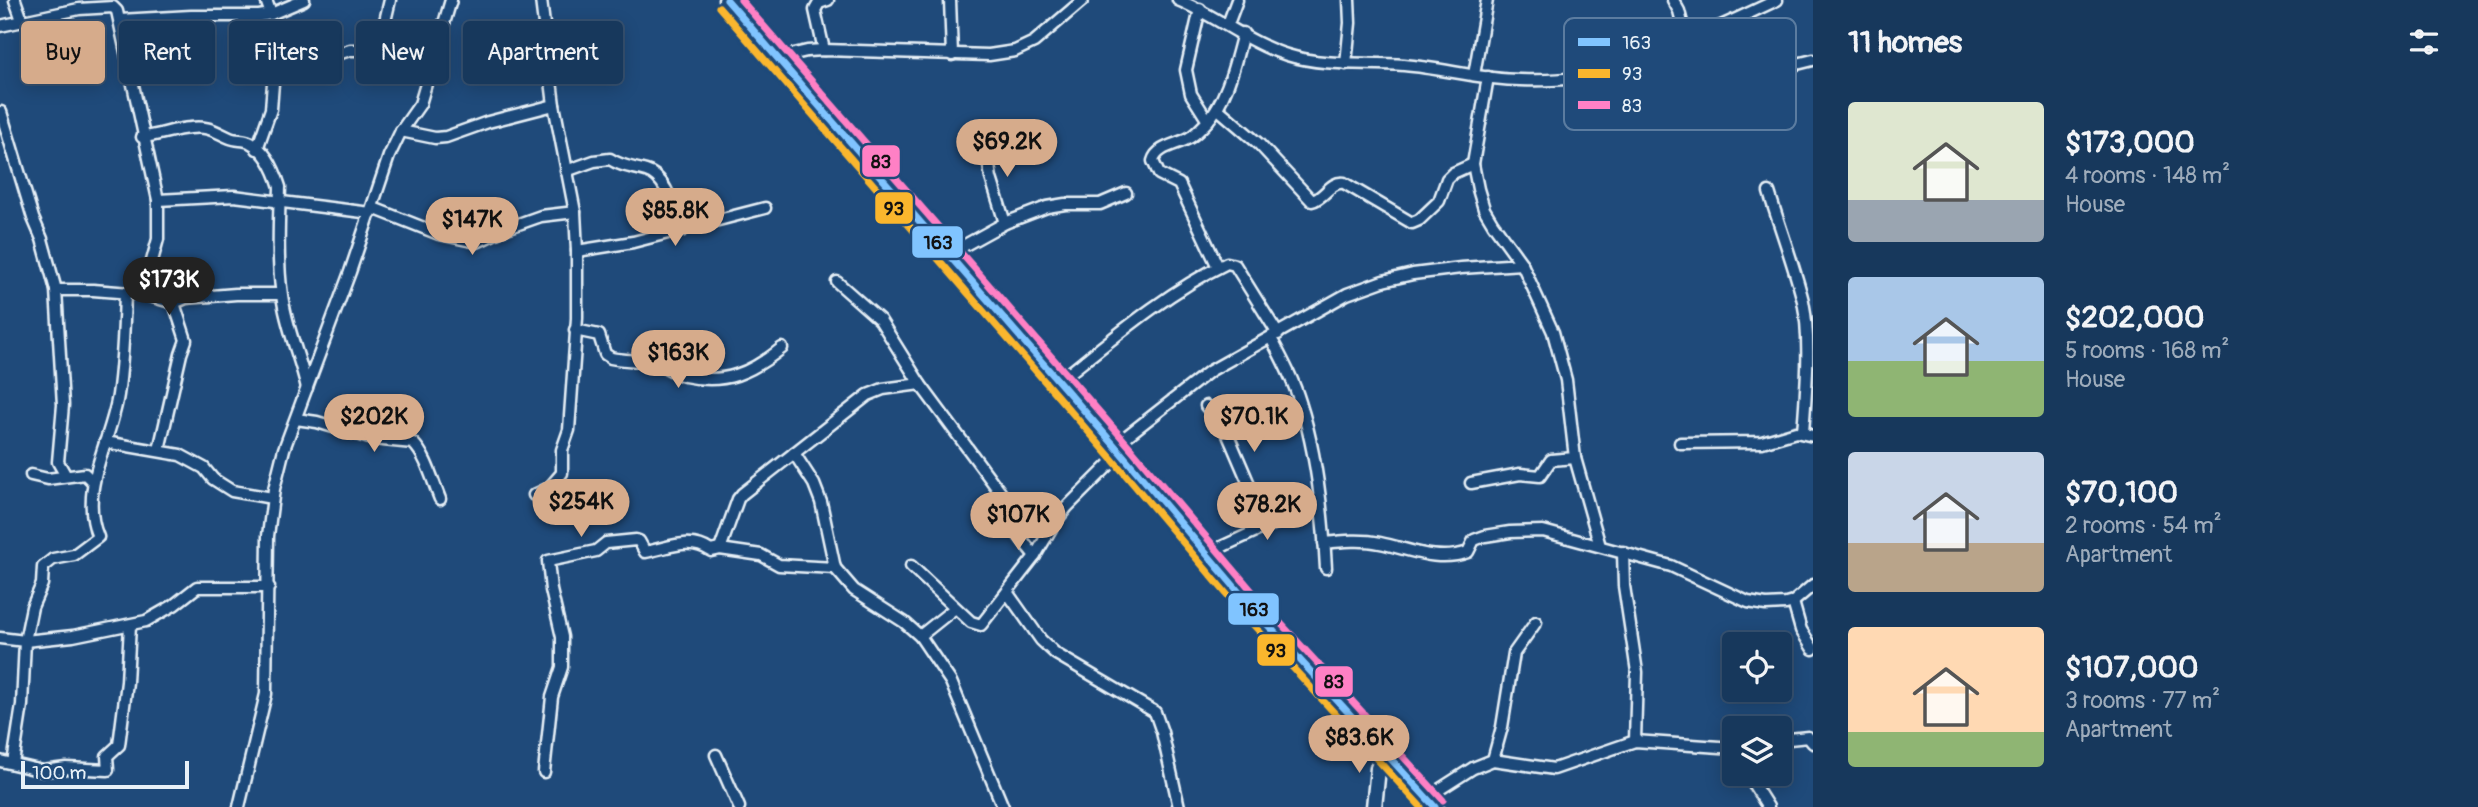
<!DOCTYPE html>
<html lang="en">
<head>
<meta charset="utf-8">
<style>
	:root { --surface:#17385c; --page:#244365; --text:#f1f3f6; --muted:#9eacbb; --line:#365272; --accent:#d6ab8b }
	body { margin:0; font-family:Pangolin,sans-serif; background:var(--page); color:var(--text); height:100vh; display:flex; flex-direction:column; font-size:26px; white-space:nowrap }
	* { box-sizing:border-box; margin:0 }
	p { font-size:23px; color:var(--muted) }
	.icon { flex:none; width:38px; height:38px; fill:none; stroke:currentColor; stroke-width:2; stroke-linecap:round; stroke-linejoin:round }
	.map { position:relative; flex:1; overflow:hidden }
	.sheet { display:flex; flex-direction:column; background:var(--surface); width:665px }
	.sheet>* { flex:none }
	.hud { position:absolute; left:21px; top:21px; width:665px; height:63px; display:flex; gap:14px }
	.fabs { position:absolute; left:1722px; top:632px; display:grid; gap:14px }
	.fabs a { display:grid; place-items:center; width:70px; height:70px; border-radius:7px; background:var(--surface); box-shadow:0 4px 18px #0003,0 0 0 2px var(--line); font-size:35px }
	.scale { position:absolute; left:21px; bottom:18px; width:168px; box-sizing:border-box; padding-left:7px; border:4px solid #e8f1f8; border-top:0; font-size:19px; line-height:24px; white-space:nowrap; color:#e8f1f8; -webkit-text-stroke:5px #1f4a7a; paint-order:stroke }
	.price { position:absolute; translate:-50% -60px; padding:0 16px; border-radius:24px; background:var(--accent); color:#111; font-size:23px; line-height:46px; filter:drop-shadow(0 2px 4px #0008) }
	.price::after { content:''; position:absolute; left:50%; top:42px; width:21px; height:16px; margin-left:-10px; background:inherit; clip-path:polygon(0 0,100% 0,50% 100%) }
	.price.selected { background:#222; color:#fff }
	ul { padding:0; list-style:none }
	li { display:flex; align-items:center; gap:21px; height:175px; padding:0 35px }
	li span { display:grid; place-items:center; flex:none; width:196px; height:140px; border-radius:7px; color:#555 }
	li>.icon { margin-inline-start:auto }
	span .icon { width:84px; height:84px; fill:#fffc; stroke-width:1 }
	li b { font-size:30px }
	h2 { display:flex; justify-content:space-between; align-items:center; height:84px; padding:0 35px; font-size:30px }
	.tag { padding:0 24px; border-radius:7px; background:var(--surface); box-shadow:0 4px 18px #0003,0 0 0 2px var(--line); font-size:24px; line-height:63px }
	.tag.selected { background:var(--accent); color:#111 }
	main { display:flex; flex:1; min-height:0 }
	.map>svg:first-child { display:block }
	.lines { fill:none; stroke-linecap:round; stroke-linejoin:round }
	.minor-casing { stroke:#e8f1f8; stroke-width:15 }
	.secondary-casing { stroke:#e8f1f8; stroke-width:19 }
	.primary-casing { stroke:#e8f1f8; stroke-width:21 }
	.minor { stroke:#1f4a7a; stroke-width:10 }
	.secondary { stroke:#1f4a7a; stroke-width:14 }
	.primary { stroke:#1f4a7a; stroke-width:16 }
	.bus-1-casing { stroke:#1f4a7a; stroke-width:12 }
	.bus-2-casing { stroke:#1f4a7a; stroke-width:12 }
	.bus-3-casing { stroke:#1f4a7a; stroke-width:12 }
	.bus-1 { stroke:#80c4ff; stroke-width:7 }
	.bus-2 { stroke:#fab62d; stroke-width:7 }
	.bus-3 { stroke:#ff80c5; stroke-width:7 }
	.key { fill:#1f4a7a; stroke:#5b7ca0; stroke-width:2 }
	.key-label { font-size:19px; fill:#e8f1f8 }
	.line-badge { stroke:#1f4a7a; stroke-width:2.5 }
	.pale-badge-label { font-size:19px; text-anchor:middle; font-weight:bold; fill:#111 }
</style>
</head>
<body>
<main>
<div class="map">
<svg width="1813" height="807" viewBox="0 0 1813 807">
	<rect width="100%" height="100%" fill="#1f4a7a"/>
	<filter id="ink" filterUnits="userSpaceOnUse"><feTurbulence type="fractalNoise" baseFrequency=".0143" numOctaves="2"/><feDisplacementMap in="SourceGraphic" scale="14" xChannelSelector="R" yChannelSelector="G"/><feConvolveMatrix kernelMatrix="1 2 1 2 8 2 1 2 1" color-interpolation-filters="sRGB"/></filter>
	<g filter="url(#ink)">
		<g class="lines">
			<defs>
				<g id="minor">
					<polyline points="15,0 22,20"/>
					<polyline points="266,0 271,14"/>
					<polyline points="950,0 952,55"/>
					<path d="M1178 0C1215 15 1250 44 1287 55 1326 67 1365 62 1404 65 1443 68 1481 80 1520 80 1549 81 1582 80 1610 70 1666 52 1724 25 1777 0"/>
					<polyline points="1673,0 1679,11 1683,27 1694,37 1702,64 1713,74 1760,67 1781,68 1813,60"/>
					<polyline points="1200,9 1186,70 1191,94 1208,121"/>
					<polyline points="120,20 191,16 259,16 271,14 304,0"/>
					<polyline points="1228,24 1237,0"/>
					<polyline points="0,26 79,9 113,7 117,11 158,200 158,239 143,294"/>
					<polyline points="824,50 815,10 819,3 828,0"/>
					<polyline points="777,58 807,51 824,50 989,55 1015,51 1034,42 1083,0"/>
					<polyline points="1346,64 1350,23 1349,0"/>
					<polyline points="1474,75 1487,0"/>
					<polyline points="1488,77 1473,164 1478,189 1484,209 1493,224 1522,264 1553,332 1566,380 1575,458 1600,546"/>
					<path d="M1217 108 1259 144 1312 201C1325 198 1330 181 1344 183L1412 223 1419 220 1439 201 1447 179 1453 173 1473 164"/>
					<polyline points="1,112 33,218 42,239 56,290 63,405 58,462 66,476"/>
					<polyline points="401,131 435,138 446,137 488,122 554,105"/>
					<path d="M142 137C159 136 173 129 190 128 210 126 214 131 230 138 237 141 246 139 251 143 267 151 275 171 280 187 279 220 277 263 282 295 286 327 300 357 307 388"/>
					<polyline points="985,140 991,178 1005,223"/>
					<polyline points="257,149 271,109 275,57 287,54 341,53 350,50 368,50 375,47 381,38 390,0"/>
					<path d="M566 171 594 161 610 159C622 167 632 167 646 171 668 177 674 212 681 231"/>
					<path d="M1769 192C1780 228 1794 265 1803 301 1811 339 1806 393 1803 432"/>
					<polyline points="158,200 234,196 371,213"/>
					<polyline points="373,208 439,234 477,242 507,228 541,216 575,212"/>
					<polyline points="577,251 633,242 765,208"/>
					<polyline points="947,255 1005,223 1047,207 1065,204 1100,204 1126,193"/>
					<path d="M1218 267 1179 184 1159 174 1153 161C1157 146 1177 145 1189 138 1195 135 1200 129 1205 124 1227 101 1235 63 1243 33"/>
					<polyline points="837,282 880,320 920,384"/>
					<polyline points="56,290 93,290 143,294 174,303 186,298 236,294 281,294"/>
					<path d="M575 330 599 335 605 354 611 358C625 361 641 360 655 363 666 365 674 374 685 376 725 385 751 373 782 348"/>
					<path d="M1271 338C1282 359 1293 379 1300 402 1317 454 1323 513 1326 568"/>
					<path d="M1057 383C1111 340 1165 293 1227 263L1235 265 1278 334"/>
					<polyline points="1206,406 1225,428 1267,526"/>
					<path d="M296 419 317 422 373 439 413 443C426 455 433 482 440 499"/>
					<polyline points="105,442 180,455 204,468 213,479 232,491 272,498"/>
					<polyline points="1680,443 1762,442 1796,432 1813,436"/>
					<polyline points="1114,446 1210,371 1347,294 1383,281 1413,274 1461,268 1522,264"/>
					<polyline points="159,450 181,354 186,340 174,303"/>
					<polyline points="794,453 814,484 821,502 835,568 854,590 904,622 920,636 951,682 1003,807"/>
					<polyline points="31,475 48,479 85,474 93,482"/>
					<polyline points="1471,483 1520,474 1540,476 1551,460 1575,458"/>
					<polyline points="534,495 549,488 562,473 562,450 569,430 577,318 577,251 575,212 554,105 541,0"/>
					<path d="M1324 543C1342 541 1362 539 1380 543 1409 549 1437 563 1468 552L1474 540 1485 536 1510 532 1543 531 1671 566 1748 602 1766 605 1786 604 1793 602 1813 585"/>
					<polyline points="720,549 738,499 742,494 868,395 883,389 920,384 1000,492 1010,510 1016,532 1035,556"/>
					<polyline points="1623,552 1624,586 1637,672 1635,741"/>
					<polyline points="1206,554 1267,526 1320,509"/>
					<polyline points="911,566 971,622 981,625 1035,556 1055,522 1067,507 1121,453"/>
					<polyline points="1007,592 1041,640 1056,654 1155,712 1162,732 1179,807"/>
					<polyline points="1793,602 1801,630 1813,649"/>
					<polyline points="920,636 955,608"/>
					<polyline points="0,638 25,641 73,636 146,621 174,605 197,587 269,587"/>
					<polyline points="1780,740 1808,737 1813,743"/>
					<polyline points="716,755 739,807"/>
					<polyline points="1493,760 1502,727 1514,653 1536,622"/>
					<polyline points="0,761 43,771 66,768 108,770 107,756 119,745 127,682 130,625"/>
					<path d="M13 763 22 705 25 641 32 607 42 584 43 567 53 559 74 555 98 537C78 489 111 442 118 395 123 362 124 327 125 293"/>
					<path d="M544 772 552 697 562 667V637L551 590 548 561 596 551 606 543 636 540 639 541 645 552C668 548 690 536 711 551L720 549 761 555 779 565 835 568"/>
					<polyline points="1747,774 1768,807"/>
					<polyline points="1426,798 1473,768 1493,760 1554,769 1635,741 1734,748"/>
					<polyline points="239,807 266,694 268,536 274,489 284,449 350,272 389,156 401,131 420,104 451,0"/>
				</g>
				<polyline id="secondary" points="1374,807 1378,768 1385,752"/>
				<polyline id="primary" points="727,0 947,255 1121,453 1255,611 1435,807"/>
			</defs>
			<use href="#minor" class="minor-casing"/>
			<use href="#secondary" class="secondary-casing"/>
			<use href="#primary" class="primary-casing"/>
			<use href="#minor" class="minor"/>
			<use href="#secondary" class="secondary"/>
			<use href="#primary" class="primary"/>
			<defs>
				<polyline id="bus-1" points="727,0 1121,453 1255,611 1435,807"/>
				<polyline id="bus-2" points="719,7 1113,460 1247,618 1421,807"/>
				<polyline id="bus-3" points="741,0 1129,446 1263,604 1443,800"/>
			</defs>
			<use href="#bus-1" class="bus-1-casing"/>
			<use href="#bus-2" class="bus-2-casing"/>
			<use href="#bus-3" class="bus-3-casing"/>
			<use href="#bus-1" class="bus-1"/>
			<use href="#bus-2" class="bus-2"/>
			<use href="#bus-3" class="bus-3"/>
		</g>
	</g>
	<rect x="1564" y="18" width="232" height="112" rx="10" class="key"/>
	<rect x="1578" y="38" width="32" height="8" fill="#80c4ff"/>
	<rect x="1578" y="69" width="32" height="9" fill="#fab62d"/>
	<rect x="1578" y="101" width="32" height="8" fill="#ff80c5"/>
	<g class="key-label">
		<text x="1622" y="49">163</text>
		<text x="1622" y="80">93</text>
		<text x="1622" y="112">83</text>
	</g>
	<g class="line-badge">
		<rect x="861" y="144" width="40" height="34" rx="7" fill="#ff80c5"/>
		<rect x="874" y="191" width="40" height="34" rx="7" fill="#fab62d"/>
		<rect x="911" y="225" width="53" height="34" rx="7" fill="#80c4ff"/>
		<rect x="1227" y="592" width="53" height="34" rx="7" fill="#80c4ff"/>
		<rect x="1256" y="633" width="40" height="34" rx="7" fill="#fab62d"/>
		<rect x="1314" y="665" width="40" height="33" rx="7" fill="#ff80c5"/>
	</g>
	<g class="pale-badge-label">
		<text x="881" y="168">83</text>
		<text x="894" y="215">93</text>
		<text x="938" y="249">163</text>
		<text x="1254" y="616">163</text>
		<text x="1276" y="657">93</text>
		<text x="1334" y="688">83</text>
	</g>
</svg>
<div class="fabs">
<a><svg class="icon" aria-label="locate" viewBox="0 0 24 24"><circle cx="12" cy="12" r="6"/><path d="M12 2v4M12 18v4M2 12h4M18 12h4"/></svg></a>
<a><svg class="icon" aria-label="layers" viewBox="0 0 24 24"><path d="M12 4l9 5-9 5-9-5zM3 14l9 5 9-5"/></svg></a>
</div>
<div class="scale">100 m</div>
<b class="price" style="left:1007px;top:179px">$69.2K</b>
<b class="price" style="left:675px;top:248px">$85.8K</b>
<b class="price" style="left:472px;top:257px">$147K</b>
<b class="price selected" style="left:169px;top:317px">$173K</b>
<b class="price" style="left:678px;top:390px">$163K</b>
<b class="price" style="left:374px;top:454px">$202K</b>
<b class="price" style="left:1254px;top:454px">$70.1K</b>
<b class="price" style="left:581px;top:539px">$254K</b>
<b class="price" style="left:1267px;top:542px">$78.2K</b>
<b class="price" style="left:1018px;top:552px">$107K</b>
<b class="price" style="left:1359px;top:775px">$83.6K</b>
<div class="hud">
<a class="tag selected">Buy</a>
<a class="tag">Rent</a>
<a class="tag">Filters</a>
<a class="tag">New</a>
<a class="tag">Apartment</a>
</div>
</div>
<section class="sheet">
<h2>11 homes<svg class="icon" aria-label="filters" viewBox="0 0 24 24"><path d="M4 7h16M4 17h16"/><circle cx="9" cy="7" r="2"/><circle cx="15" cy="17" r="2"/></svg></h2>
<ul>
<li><span style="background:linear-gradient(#dfe7d0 70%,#9aa5b1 0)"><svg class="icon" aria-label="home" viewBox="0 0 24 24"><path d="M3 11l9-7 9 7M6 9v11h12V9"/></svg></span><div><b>$173,000</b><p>4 rooms · 148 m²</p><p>House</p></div></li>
<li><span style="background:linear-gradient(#a9c7e8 60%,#8fb573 0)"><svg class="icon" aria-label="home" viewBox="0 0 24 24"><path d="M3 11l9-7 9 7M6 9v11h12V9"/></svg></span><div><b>$202,000</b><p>5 rooms · 168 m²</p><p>House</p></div></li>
<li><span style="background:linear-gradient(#c9d6e8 65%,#b9a48a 0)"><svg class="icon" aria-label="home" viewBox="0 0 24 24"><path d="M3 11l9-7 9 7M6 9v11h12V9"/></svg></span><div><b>$70,100</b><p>2 rooms · 54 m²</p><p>Apartment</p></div></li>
<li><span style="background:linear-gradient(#ffd9b3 75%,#8fb573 0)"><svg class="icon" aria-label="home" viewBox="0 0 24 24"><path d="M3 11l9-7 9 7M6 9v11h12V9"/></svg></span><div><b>$107,000</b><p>3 rooms · 77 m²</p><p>Apartment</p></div></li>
</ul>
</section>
</main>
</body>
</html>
